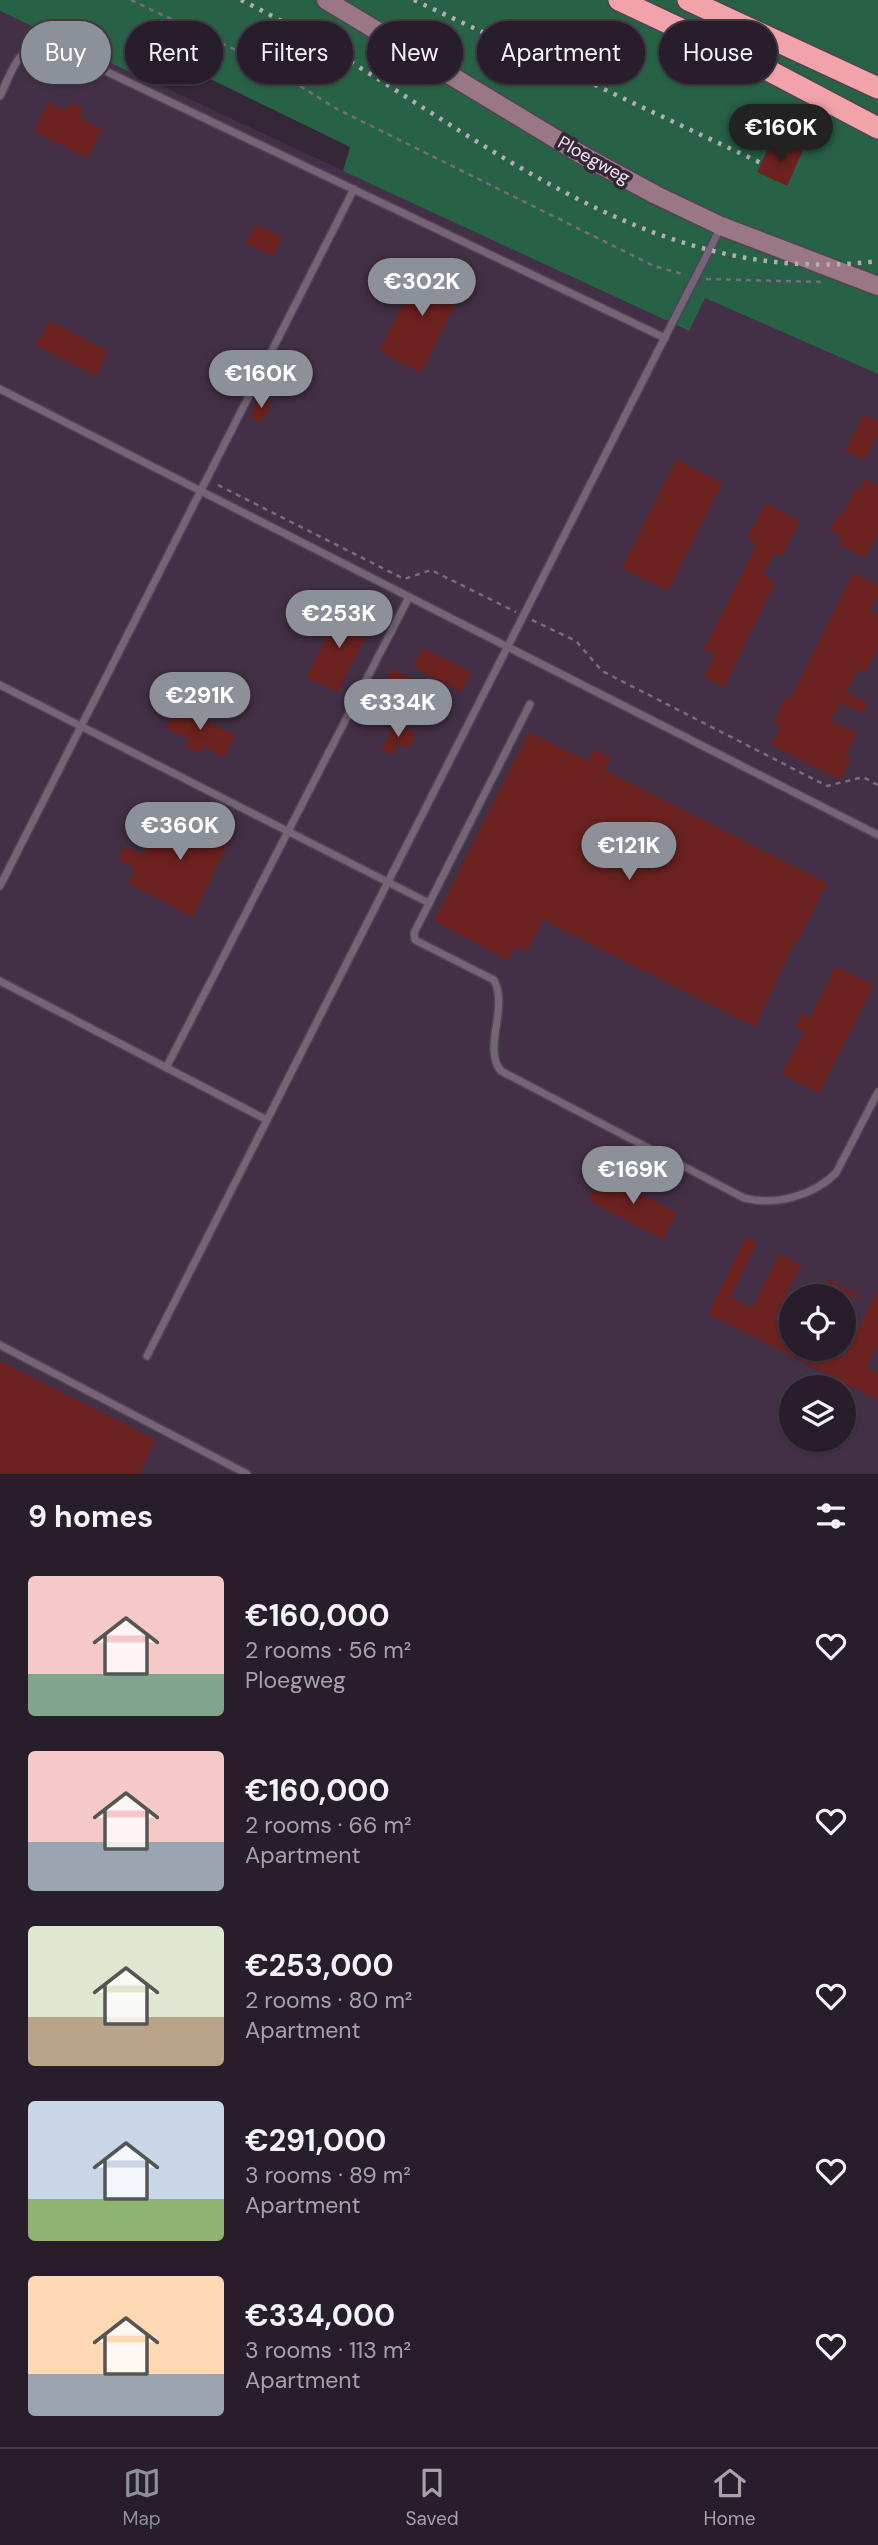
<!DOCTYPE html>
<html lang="en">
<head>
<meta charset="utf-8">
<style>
	:root { --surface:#281d2a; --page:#342a36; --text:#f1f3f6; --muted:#a5a2a8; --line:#443b47; --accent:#8c9099 }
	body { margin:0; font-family:"DM Sans",sans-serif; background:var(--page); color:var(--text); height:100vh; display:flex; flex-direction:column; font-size:26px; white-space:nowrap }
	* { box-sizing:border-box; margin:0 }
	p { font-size:23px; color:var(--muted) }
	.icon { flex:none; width:38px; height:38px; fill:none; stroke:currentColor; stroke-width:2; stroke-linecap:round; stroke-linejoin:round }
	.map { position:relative; height:1474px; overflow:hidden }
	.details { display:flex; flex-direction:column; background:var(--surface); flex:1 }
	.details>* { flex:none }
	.banner { position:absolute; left:21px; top:21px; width:836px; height:63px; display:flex; gap:14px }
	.controls { position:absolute; left:779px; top:1284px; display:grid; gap:14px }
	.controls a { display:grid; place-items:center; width:77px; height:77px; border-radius:50%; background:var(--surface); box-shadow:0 2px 5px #0004,0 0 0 2px var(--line); font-size:35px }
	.price { position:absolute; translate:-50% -60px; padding:0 16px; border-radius:24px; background:var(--accent); color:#fff; font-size:23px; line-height:46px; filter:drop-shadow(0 2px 4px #0008) }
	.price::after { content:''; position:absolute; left:50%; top:42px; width:21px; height:16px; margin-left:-10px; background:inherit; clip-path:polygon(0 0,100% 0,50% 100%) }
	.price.selected { background:#222; color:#fff }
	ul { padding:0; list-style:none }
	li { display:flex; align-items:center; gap:21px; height:175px; padding:0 28px }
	li span { display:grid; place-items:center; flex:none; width:196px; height:140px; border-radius:7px; color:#555 }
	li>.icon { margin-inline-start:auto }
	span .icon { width:84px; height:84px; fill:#fffc; stroke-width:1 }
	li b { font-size:30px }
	h2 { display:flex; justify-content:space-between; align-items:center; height:84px; padding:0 28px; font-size:30px }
	.chip { padding:0 24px; border-radius:32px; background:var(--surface); box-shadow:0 2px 5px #0004,0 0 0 2px var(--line); font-size:24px; line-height:63px }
	.chip.selected { background:var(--accent); color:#fff }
	.tabs { display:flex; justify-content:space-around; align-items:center; height:98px; border-top:2px solid var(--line); background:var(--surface); font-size:19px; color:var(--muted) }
	.tabs a { display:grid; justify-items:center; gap:4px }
	.tabs .selected { color:var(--accent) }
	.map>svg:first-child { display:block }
	.built { fill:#443046; fill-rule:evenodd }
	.green { fill:#276146 }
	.building { fill:#6c221f }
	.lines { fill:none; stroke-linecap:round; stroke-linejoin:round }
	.lane-casing { stroke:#504452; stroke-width:10 }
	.secondary-casing { stroke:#504452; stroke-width:21 }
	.highway-casing { stroke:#504452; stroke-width:24 }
	.path { stroke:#786b7a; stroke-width:2.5; stroke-dasharray:5 5; stroke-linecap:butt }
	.lane { stroke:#756476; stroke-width:7 }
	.secondary { stroke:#9a7786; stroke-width:18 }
	.highway { stroke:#f2a3aa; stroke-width:21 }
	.rail { stroke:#b5aab7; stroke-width:4.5; stroke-dasharray:3.5 7; stroke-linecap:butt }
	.labels { text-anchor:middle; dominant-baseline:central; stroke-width:7; stroke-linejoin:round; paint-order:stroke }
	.street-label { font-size:18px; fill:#f1e7f2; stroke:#362738 }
</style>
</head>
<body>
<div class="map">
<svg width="878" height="1474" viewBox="0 0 878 1474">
	<rect width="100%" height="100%" fill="#362738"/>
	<path class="built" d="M0 11 688 331 705 298 878 374V1474H0ZM791 1297H844V1349H791ZM791 1388H844V1440H791Z"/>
	<polygon class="green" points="0,0 878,0 878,374 705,298 689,331 343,171 350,147 161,55 149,81 0,11"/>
	<g class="building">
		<polygon points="48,102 66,111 70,102 84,109 80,118 102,129 87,158 34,131"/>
		<polygon points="793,143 804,148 787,186 757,172 769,147 787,155"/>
		<polygon points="255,224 282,237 273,257 246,243"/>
		<polygon points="424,263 465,284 421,373 379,351"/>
		<polygon points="49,321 108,351 96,376 36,346"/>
		<polygon points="260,397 272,403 261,423 250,417"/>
		<polygon points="863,415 878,421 878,433 864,460 845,451"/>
		<polygon points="676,459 722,483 668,591 622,568"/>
		<polygon points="865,479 878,486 878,533 865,558 839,544 842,537 830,530 839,513 843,515 855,489 859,491"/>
		<polygon points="765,503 800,521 782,556 774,553 763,576 775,582 724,687 704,677 715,655 704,649 757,544 747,539"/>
		<polygon points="853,573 878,585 878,594 870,611 878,614 878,648 865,673 858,669 846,692 868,703 862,713 841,703 831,720 857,733 845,756 851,759 840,780 771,745 781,727 773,723 785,697 790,699"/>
		<polygon points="342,607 372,623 338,692 306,677"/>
		<polygon points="423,648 471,672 461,692 413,667"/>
		<polygon points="392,669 410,678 404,689 386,680"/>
		<polygon points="178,706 235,735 224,757 203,746 200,753 185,746 188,739 166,728"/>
		<polygon points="395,722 416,733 408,749 398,744 392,755 381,750"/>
		<polygon points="529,732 588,761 594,749 611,758 605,770 827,883 797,943 795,941 755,1027 543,920 527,951 516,946 508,960 434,921"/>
		<polygon points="199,809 235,828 193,917 128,883 135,869 118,859 125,846 142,855 158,824 180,835 183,829 188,831"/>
		<polygon points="836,966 874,985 819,1093 782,1074 804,1031 795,1027 802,1013 810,1018"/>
		<polygon points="603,1174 677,1213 662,1239 588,1200"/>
		<polygon points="746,1237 757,1243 730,1297 752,1308 779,1254 801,1265 774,1320 791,1328 791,1349 832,1349 845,1356 878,1290 878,1344 866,1367 878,1373 878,1400 708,1314"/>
		<polygon points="828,1279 863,1297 819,1297"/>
		<polygon points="0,1361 156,1440 139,1474 0,1474"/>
	</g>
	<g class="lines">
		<defs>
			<g id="lane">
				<path d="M0 96C13 70 19 39 53 46L665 338"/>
				<polyline points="0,389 878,835"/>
				<polyline points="0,685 429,903"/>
				<path d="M530 704 414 933 415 940 494 980C509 1009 482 1048 501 1071L744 1198C775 1206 813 1196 836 1173L878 1092"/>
				<polyline points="0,886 354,189"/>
				<polyline points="0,981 267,1120"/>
				<polyline points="166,1068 409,597"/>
				<polyline points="0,1345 247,1474"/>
				<polyline points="147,1356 721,227"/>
			</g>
			<polyline id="secondary" points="326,0 584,156 656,195 721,226 878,286"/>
			<g id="highway">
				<polyline points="619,0 764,68 878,128"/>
				<polyline points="688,0 878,88"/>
			</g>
		</defs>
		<use href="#lane" class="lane-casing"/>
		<use href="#secondary" class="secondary-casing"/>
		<use href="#highway" class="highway-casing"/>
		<g class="path">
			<polyline points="131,0 263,63 337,109 654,266 686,275"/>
			<polyline points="706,279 821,282"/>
			<polyline points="218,485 404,579 431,570 516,612"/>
			<polyline points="532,620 576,641 602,671 827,786 863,777 878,785"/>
		</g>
		<use href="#lane" class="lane"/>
		<use href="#secondary" class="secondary"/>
		<use href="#highway" class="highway"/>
		<g class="rail">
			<path d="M241 0C448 102 628 293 878 261"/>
			<polyline points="414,0 761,163"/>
		</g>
	</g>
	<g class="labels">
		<g class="street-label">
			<text transform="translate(594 160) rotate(29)">Ploegweg</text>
		</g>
	</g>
</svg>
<div class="controls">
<a><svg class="icon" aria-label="locate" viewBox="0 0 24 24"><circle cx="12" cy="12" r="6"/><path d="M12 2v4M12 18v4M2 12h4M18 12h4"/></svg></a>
<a><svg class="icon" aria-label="layers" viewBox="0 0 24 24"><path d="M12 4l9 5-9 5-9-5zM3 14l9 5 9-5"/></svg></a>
</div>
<b class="price selected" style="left:781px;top:164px">€160K</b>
<b class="price" style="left:422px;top:318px">€302K</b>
<b class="price" style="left:261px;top:410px">€160K</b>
<b class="price" style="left:339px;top:650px">€253K</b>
<b class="price" style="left:200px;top:732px">€291K</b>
<b class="price" style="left:398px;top:739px">€334K</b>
<b class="price" style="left:180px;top:862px">€360K</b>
<b class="price" style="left:629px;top:882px">€121K</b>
<b class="price" style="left:633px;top:1206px">€169K</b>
<div class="banner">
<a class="chip selected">Buy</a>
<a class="chip">Rent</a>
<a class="chip">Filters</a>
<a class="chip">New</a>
<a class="chip">Apartment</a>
<a class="chip">House</a>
</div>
</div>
<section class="details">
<h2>9 homes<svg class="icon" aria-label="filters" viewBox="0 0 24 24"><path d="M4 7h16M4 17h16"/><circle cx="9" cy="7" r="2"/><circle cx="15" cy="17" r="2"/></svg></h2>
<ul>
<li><span style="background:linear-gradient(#f6c9c9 70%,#7fa58c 0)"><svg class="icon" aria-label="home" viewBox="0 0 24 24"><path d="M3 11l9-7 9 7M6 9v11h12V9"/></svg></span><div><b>€160,000</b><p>2 rooms · 56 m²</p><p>Ploegweg</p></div><svg class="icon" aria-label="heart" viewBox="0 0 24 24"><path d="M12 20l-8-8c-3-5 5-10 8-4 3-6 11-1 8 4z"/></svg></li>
<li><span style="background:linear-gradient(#f6c9c9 65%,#9aa5b1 0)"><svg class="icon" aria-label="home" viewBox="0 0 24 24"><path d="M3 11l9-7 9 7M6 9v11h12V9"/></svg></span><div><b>€160,000</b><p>2 rooms · 66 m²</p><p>Apartment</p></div><svg class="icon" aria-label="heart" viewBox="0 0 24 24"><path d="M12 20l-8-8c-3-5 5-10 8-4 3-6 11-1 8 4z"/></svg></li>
<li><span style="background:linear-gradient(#dfe7d0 65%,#b9a48a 0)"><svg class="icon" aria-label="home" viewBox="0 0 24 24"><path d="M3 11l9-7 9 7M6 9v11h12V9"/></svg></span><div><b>€253,000</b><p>2 rooms · 80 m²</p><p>Apartment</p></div><svg class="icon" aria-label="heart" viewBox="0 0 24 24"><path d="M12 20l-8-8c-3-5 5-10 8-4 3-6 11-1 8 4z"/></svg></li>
<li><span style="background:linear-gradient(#c9d6e8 70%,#8fb573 0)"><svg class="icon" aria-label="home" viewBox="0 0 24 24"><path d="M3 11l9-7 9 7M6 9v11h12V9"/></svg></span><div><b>€291,000</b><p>3 rooms · 89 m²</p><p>Apartment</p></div><svg class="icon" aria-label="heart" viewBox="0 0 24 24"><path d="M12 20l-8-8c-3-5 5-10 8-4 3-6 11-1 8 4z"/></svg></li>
<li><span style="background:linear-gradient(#ffd9b3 70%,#9aa5b1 0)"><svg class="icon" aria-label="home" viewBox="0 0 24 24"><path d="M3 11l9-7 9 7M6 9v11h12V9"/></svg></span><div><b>€334,000</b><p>3 rooms · 113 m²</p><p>Apartment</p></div><svg class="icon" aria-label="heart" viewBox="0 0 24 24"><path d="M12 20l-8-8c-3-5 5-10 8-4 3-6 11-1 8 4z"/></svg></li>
</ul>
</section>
<nav class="tabs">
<a class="selected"><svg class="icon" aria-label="map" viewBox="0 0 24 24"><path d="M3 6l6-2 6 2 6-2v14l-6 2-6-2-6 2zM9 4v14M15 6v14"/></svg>Map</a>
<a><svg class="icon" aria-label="saved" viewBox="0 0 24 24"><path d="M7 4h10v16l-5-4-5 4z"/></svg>Saved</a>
<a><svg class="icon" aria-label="home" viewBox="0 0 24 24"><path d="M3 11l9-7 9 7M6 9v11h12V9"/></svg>Home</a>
</nav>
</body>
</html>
